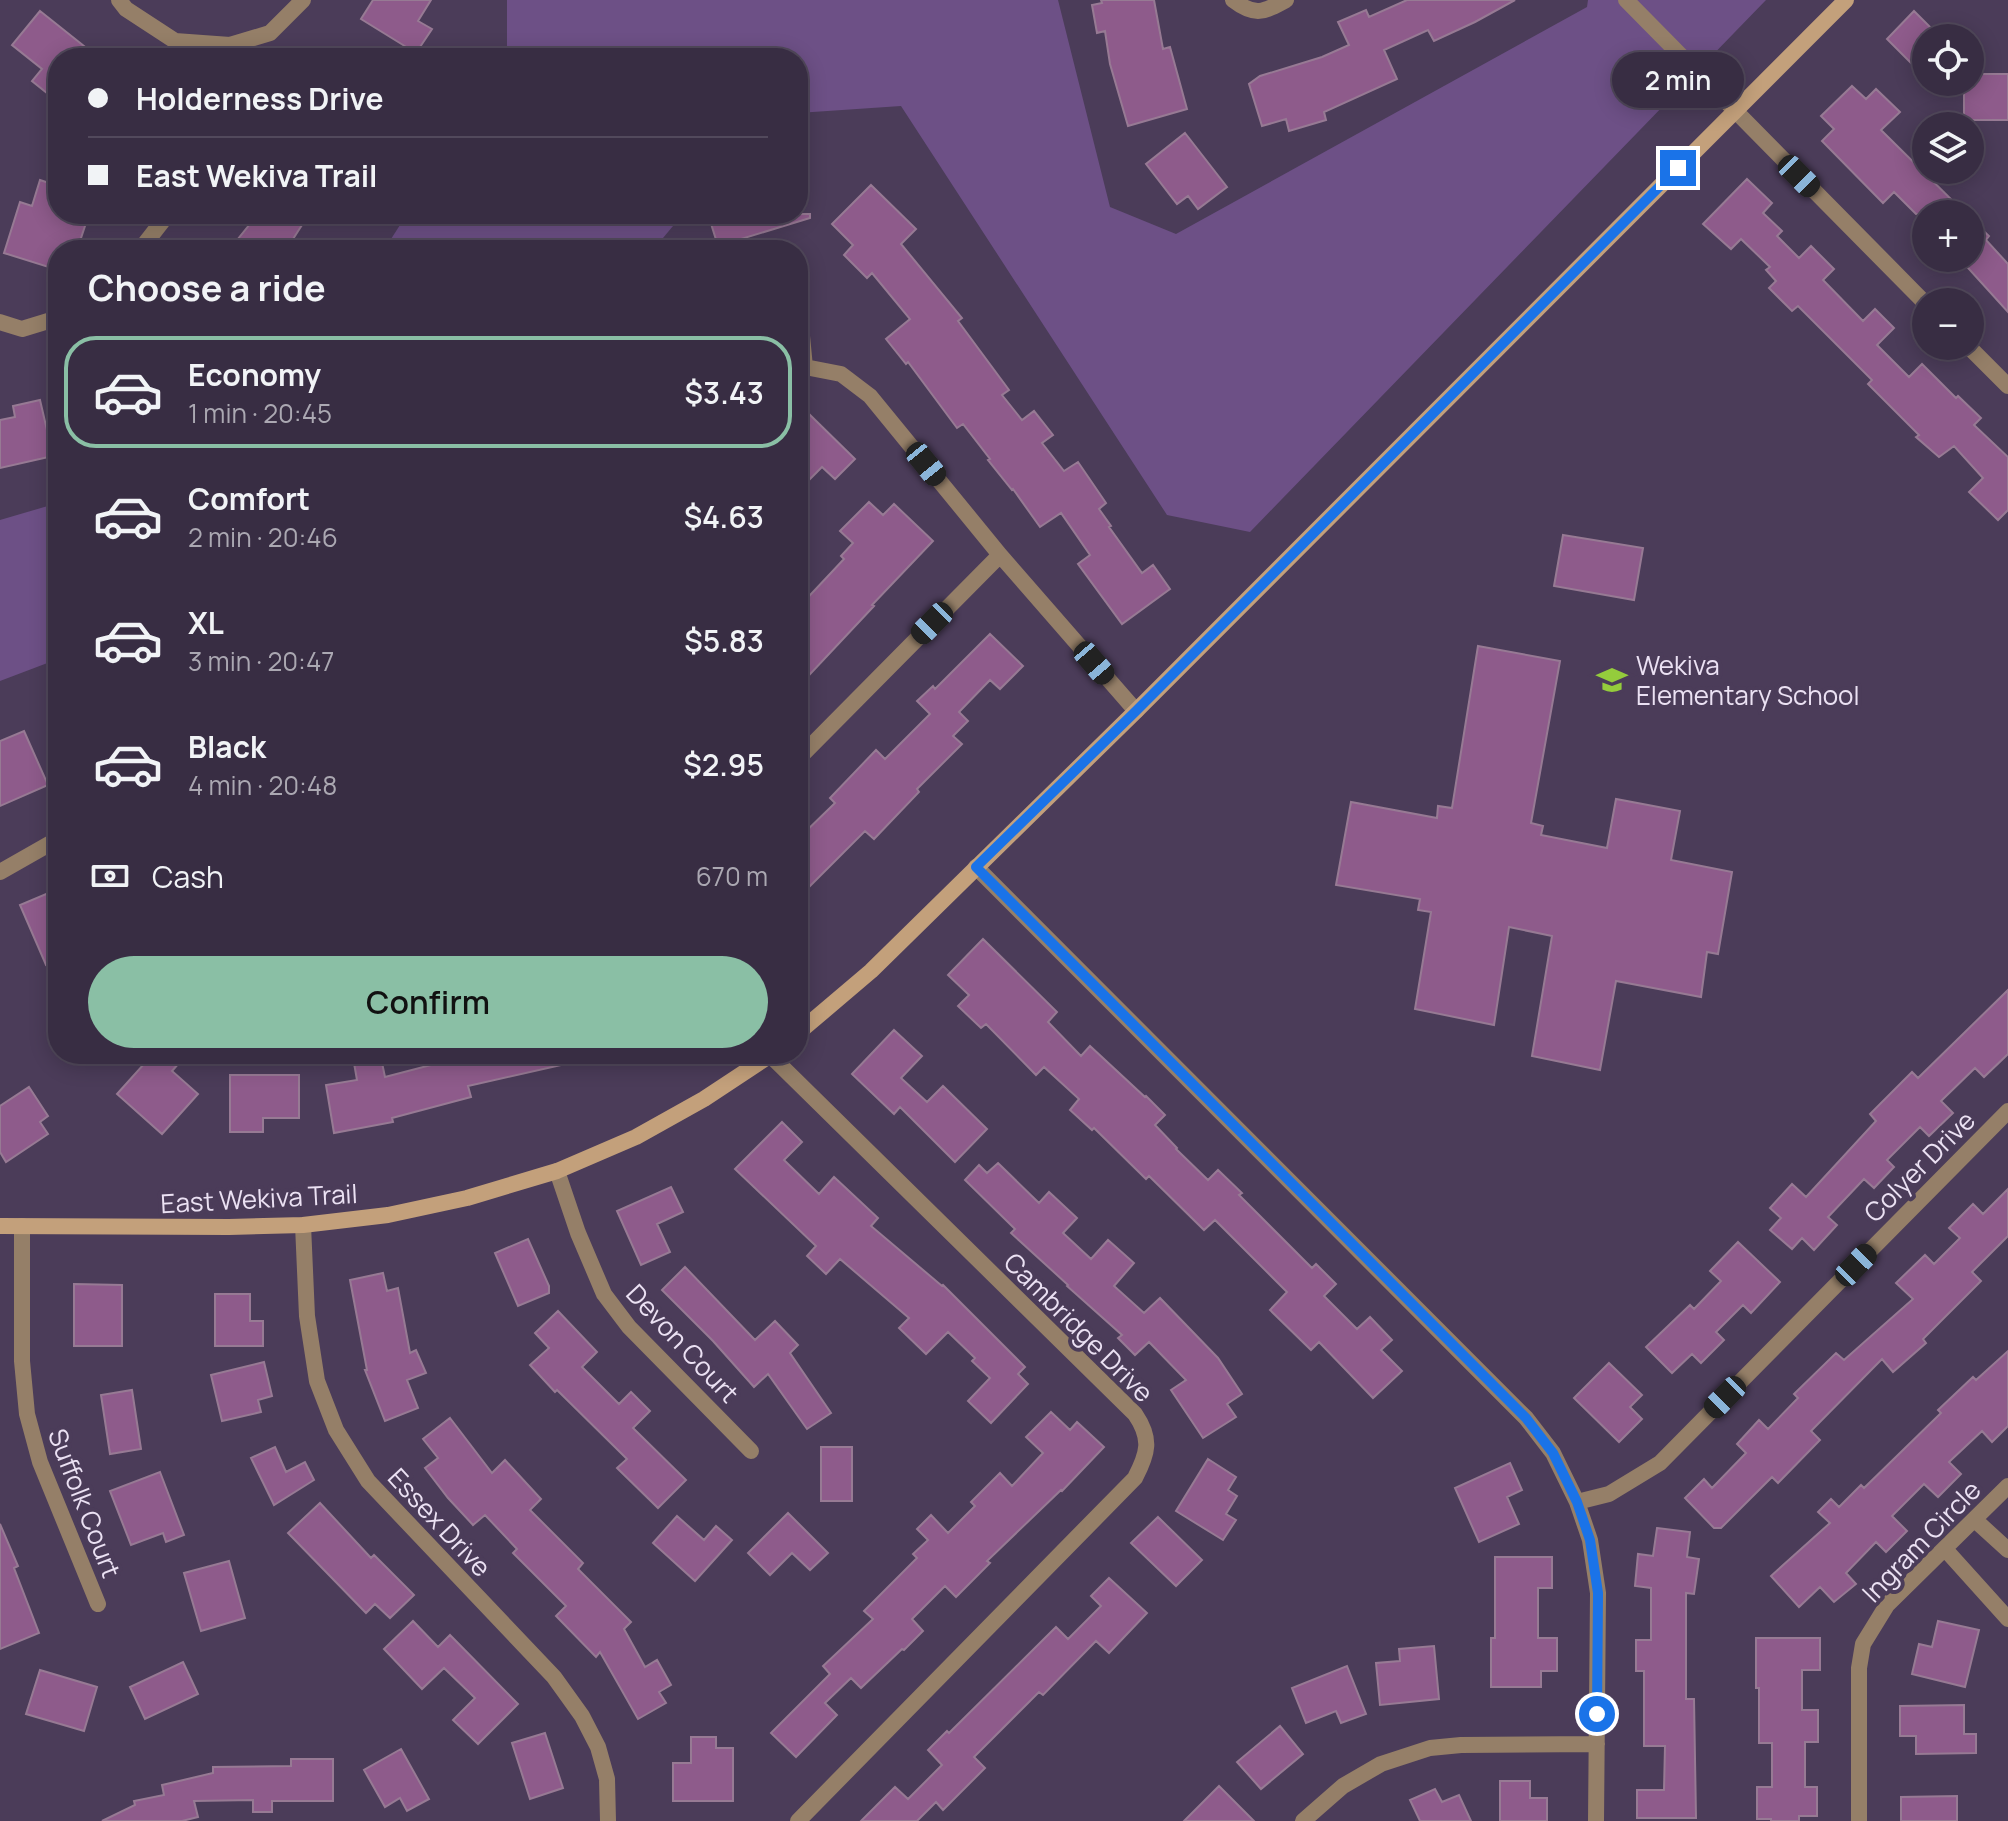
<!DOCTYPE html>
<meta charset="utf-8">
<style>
body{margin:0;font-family:Manrope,sans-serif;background:#3f354a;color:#f1f3f6;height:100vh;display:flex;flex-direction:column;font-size:30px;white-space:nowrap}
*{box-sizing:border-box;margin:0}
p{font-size:26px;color:#aba8b2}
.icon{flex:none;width:44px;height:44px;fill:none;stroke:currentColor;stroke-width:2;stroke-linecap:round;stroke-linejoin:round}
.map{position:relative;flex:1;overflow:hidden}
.side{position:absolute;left:48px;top:240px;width:760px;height:824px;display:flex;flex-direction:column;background:#382d43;border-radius:32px;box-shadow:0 4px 20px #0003,0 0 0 2px #52495c}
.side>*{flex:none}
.guide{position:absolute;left:48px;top:48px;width:760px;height:176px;border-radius:32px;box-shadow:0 4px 20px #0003,0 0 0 2px #52495c;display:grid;align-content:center;height:176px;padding:0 40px;background:#382d43}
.buttons{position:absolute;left:1912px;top:24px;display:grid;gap:16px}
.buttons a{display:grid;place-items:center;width:72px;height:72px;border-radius:50%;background:#382d43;box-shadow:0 4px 20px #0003,0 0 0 2px #52495c;font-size:40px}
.end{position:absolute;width:36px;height:36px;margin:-18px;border:10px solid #1a73e8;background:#fff;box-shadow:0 0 0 4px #fff}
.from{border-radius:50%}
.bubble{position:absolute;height:56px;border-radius:28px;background:#382d43;box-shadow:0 4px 20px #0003,0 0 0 2px #52495c;font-size:26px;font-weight:600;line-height:56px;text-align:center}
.car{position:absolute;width:24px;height:48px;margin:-24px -12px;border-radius:10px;box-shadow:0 0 6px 2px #0007;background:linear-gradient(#222 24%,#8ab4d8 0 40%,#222 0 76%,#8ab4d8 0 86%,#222 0)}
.guide b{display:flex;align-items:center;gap:28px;height:76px;font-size:30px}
.guide b+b{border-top:2px solid #52495c}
.guide i{width:20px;height:20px;background:#f1f3f6}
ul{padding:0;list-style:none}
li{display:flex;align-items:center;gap:24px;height:112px;margin:0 16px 12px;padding:0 24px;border:4px solid transparent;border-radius:32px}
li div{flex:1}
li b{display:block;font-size:30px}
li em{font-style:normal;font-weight:600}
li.selected{border-color:#8abfa5}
li>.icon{width:72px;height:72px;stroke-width:1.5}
h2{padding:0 40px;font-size:36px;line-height:96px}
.pay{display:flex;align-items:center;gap:20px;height:88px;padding:0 40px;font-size:30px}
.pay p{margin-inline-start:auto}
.cta{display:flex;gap:16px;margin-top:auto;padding:16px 40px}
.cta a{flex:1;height:92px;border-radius:48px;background:#8abfa5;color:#111;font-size:32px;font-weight:600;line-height:92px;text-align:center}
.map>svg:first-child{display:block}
.green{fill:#6d5086}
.building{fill:#8e5b8b;stroke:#977a94;stroke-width:2}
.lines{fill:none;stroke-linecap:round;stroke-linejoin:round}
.street{stroke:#957f68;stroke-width:16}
.secondary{stroke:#c3a07b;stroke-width:16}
.route{stroke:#1a73e8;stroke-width:10}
.labels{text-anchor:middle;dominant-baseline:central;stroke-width:8;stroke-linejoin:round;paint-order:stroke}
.poi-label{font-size:26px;fill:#ebe1f3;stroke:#4b3c59;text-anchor:start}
.street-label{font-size:26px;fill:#ebe1f3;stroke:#4b3c59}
</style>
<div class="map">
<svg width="2008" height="1821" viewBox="0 0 2008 1821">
<rect width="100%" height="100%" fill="#4b3c59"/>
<path class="green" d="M507 0H1058L1110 207 1176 234 1587 7 1588 0H1766L1250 532 1167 515 901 106 798 113V58H504L507 54Z
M407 214H683L653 250H384Z
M58 503V659L0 681V520Z"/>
<path class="building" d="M373 0H431L418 21 432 29 416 53 361 19Z
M1101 0H1154L1163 49 1170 47 1187 109 1128 126 1110 64 1105 31 1097 33 1092 5 1102 3Z
M1407 0H1515L1475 22 1434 41 1428 30 1384 50 1397 79 1324 112 1326 120 1289 131 1286 119 1262 126 1249 84 1260 76 1322 57 1349 45 1338 22 1366 10 1369 17Z
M40 11 99 58H58V102L32 81 42 69 12 45Z
M1914 11 1941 38H1926V78L1887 39Z
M1970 74H2008V120H1964V82H1970Z
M1852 86 1866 99 1876 89 1900 112 1881 130 1966 214H1916L1894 192 1883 203 1822 141 1834 129 1821 116Z
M1185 133 1227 187 1198 209 1188 196 1177 204 1146 164Z
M1747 179 1772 203 1763 213 1782 231 1777 236 1799 258 1811 246 1834 269 1823 280 1863 321 1875 309 1894 328 1877 345 1909 377 1922 364 1956 398 1958 396 1981 418 1974 425 2008 457V510L1998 520 1969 492 1983 478 1954 446 1939 457 1916 437 1919 435 1868 384 1872 380 1798 306 1792 311 1769 288 1776 281 1766 270 1770 267 1741 239 1731 249 1703 224Z
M40 180 58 186V214H89L77 250H58V270L4 253 20 202 32 206Z
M871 185 916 229 901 244 962 318 958 321 1009 390 1002 395 1022 420 1034 411 1053 435 1042 443 1064 471 1078 462 1106 503 1099 509 1111 526 1109 527 1142 573 1153 565 1170 589 1122 624 1078 564 1090 555 1061 513 1040 527 1013 489 1012 490 988 460 990 459 963 424 957 428 908 362 906 364 886 339 910 319 872 273 867 278 844 255 853 245 832 224Z
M258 214H309L286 250H229Z
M708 214H810V218L718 246Z
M1970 218 1989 236 1986 240 2008 264V312L1959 258H1970Z
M40 400 53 456 0 468V420L15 417 13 406Z
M806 411 855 459 835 479 822 467 809 480 798 469V418Z
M869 502 883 515 894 504 933 541 872 605 874 606 798 687V608L844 559 841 556 853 543 840 531Z
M1563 535 1643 548 1634 600 1554 586Z
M990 634 1023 666 1000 689 990 680 959 712 968 721 953 736 962 744 917 789 919 792 874 839 865 831 806 890 798 882V839L835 803 830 798 876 750 885 759 930 714 917 701 933 686 935 689Z
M1478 646 1560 661 1531 823 1543 826 1541 835 1607 848 1616 799 1680 811 1671 860 1732 872 1718 954 1707 952 1701 997 1616 981 1600 1070 1532 1056 1552 936 1509 927 1494 1025 1415 1009 1431 912 1418 910 1420 899 1336 885 1351 802 1437 818 1438 806 1452 808Z
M24 731 48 785 0 806V741Z
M58 889V960L46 965 20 905Z
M983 939 1057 1012 1048 1022 1081 1056 1090 1046 1145 1097 1146 1096 1165 1115 1155 1125 1177 1148 1176 1149 1208 1180 1218 1170 1242 1193 1239 1195 1312 1268 1316 1264 1336 1284 1324 1296 1357 1329 1370 1317 1392 1340 1381 1350 1402 1371 1373 1398 1319 1342 1311 1350 1270 1310 1287 1292 1215 1220 1204 1230 1149 1176 1146 1179 1094 1128 1092 1130 1070 1110 1079 1099 1044 1067 1036 1075 986 1024 981 1028 958 1006 969 995 948 975Z
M2008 990V1054L1984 1077 1975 1068 1941 1101 1953 1113 1929 1136 1920 1127 1887 1160 1894 1167 1874 1188 1864 1179 1828 1217 1837 1225 1814 1250 1802 1238 1792 1249 1770 1230 1781 1218 1770 1208 1792 1184 1806 1197 1876 1121 1870 1114 1912 1072 1918 1078Z
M894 1030 922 1056 901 1078 927 1102 943 1086 987 1129 955 1162 900 1107 894 1114 852 1074Z
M153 1054H187L172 1071 198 1094 162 1134 117 1094Z
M473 1054H579V1061L468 1086 471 1097 392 1118 393 1122 334 1133 326 1085 357 1080 354 1063 381 1058 385 1077Z
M230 1075H299V1118H263V1132H230Z
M29 1087 48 1116 40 1122 48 1134 6 1162 0 1152V1106Z
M782 1122 802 1142 784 1160 819 1194 834 1177 878 1218 871 1226 942 1286 943 1285 1025 1367 1018 1374 1028 1384 991 1423 968 1401 990 1378 972 1361 975 1358 948 1332 926 1354 899 1328 909 1318 840 1259 826 1274 807 1256 816 1246 735 1169Z
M998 1163 1039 1203 1049 1192 1077 1218 1063 1233 1091 1259 1108 1240 1134 1263 1114 1286 1144 1313 1160 1298 1218 1358 1242 1394 1227 1404 1236 1417 1203 1438 1171 1390 1186 1380 1149 1342 1135 1355 1118 1338 1122 1335 1067 1286 1068 1285 1011 1233 1015 1229 965 1180 979 1165 987 1173Z
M671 1187 683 1212 657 1224 670 1252 641 1265 617 1211Z
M2008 1189V1236L1972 1272 1981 1281 1923 1339 1926 1343 1893 1372 1882 1359 1811 1431 1820 1440 1778 1483 1772 1477 1721 1528H1714L1685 1498 1704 1479 1712 1488 1746 1453 1737 1444 1759 1420 1768 1429 1798 1398 1794 1394 1836 1353 1844 1360 1913 1299 1896 1283 1925 1255 1934 1264 1960 1238 1949 1228 1973 1204 1983 1214Z
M528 1239 549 1286V1293L518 1306 495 1253Z
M1738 1242 1780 1282 1751 1313 1743 1305 1716 1332 1724 1340 1701 1363 1692 1354 1672 1373 1646 1347 1690 1305 1694 1309 1721 1281 1710 1271Z
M685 1267 755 1340 775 1321 798 1345 790 1353 831 1413 807 1429 768 1374 754 1387 713 1341 662 1290Z
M383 1273 387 1291 398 1288 410 1353 416 1350 426 1373 407 1380 418 1408 385 1421 365 1370H367L350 1280Z
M74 1284 122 1285V1346H74Z
M215 1294H250V1321H263V1346H215Z
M558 1311 597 1352 582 1367 619 1404 631 1392 650 1411 633 1428 686 1480 658 1508 617 1468 627 1459 557 1390 555 1392 530 1365 549 1348 535 1333Z
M2008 1351V1426L1992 1442 1982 1431 1949 1462 1961 1474 1938 1497 1924 1484 1892 1516 1907 1531 1886 1552 1876 1542 1846 1573 1856 1584 1834 1602 1820 1587 1799 1607 1771 1576 1830 1523 1818 1512 1831 1499 1839 1507 1861 1485 1864 1488 1941 1413 1938 1410 1973 1377 1976 1380Z
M264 1362 272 1396 258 1400 261 1412 222 1421 211 1375Z
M1609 1363 1642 1395 1630 1407 1642 1419 1619 1442 1574 1398Z
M132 1390 141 1449 110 1454 101 1395Z
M1051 1412 1070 1430 1077 1422 1104 1447 1062 1491 1061 1490 987 1561 990 1563 956 1597 945 1586 912 1619 923 1631 904 1650 902 1649 861 1688 851 1678 825 1703 837 1715 796 1757 771 1733 830 1674 823 1666 873 1619 864 1611 917 1558 913 1554 928 1540 917 1529 931 1515 948 1533 975 1506 971 1502 1000 1473 1012 1486 1043 1453 1026 1437Z
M450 1418 492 1473 505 1460 541 1499 530 1510 583 1563 578 1569 631 1622 624 1629 645 1667 657 1660 671 1685 659 1692 666 1703 638 1719 600 1652 596 1657 556 1616 566 1606 513 1553 517 1549 485 1515 473 1525 448 1498 425 1468 438 1458 423 1439Z
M275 1447 286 1472 305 1462 314 1480 274 1505 251 1458Z
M821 1447H852V1501H821Z
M1208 1459 1236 1477 1228 1490 1237 1496 1226 1514 1236 1520 1223 1540 1176 1511Z
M1510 1463 1522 1490 1507 1497 1519 1524 1479 1542 1455 1488Z
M160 1472 184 1535 166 1542 163 1533 131 1545 110 1491Z
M320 1503 371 1558 374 1555 414 1595 390 1618 375 1604 366 1613 288 1533Z
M788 1513 828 1553 810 1570 792 1553 770 1575 748 1553Z
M677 1516 704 1540 716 1526 732 1540 695 1581 653 1543Z
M1158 1517 1202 1560 1176 1586 1131 1543Z
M0 1524 18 1566 14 1568 39 1633 0 1649Z
M1657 1528 1690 1532 1687 1557 1699 1559 1694 1594 1686 1593V1699H1694L1696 1818H1637V1790H1664L1665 1746H1644V1671H1636V1640H1651V1588L1635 1586 1638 1554 1653 1556Z
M1495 1557H1552V1588H1538V1638H1557V1671H1541V1687H1491V1638H1495Z
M229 1561 245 1618 201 1631 184 1573Z
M1109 1578 1147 1613 1109 1653 1096 1641 1043 1695 1039 1692 974 1757 985 1768 943 1810 936 1802 917 1821H861L895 1787 908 1799 942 1765 928 1750 947 1731 949 1733 1056 1627 1068 1639 1101 1606 1091 1596Z
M413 1621 438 1647 450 1635 518 1704 478 1744 453 1720 475 1698 444 1668 422 1689 384 1649Z
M1938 1621 1979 1630 1965 1687 1912 1674 1919 1644 1932 1647Z
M1756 1638H1820V1670H1802V1710H1818V1742H1805V1787H1817V1816H1799V1821H1771V1819H1757V1787H1772V1743H1759V1688H1756Z
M1434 1646 1439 1699 1380 1705 1376 1663 1400 1661 1399 1649Z
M183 1662 198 1694 145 1719 130 1687Z
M1347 1666 1366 1714 1341 1723 1336 1711 1306 1723 1292 1688Z
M40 1670 97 1687 84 1731 26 1714Z
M1964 1705V1734H1976V1753L1916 1754V1736H1900V1706Z
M1280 1726 1303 1754 1261 1789 1237 1762Z
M545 1733 563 1788 530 1799 512 1743Z
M691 1737H716V1748H733V1801H673V1763H691Z
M401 1749 429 1799 407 1811 400 1798 385 1807 364 1770Z
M291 1759H333V1801H272V1812H253V1800L194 1801 198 1817 182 1821H102L135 1805 134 1801 164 1795 162 1785 213 1773V1767L291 1766Z
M1500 1781H1530V1798H1547V1821H1500Z
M1219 1786 1254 1821H1184Z
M1435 1789 1442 1802 1459 1795 1471 1821H1420L1410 1800Z
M1957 1796V1821H1901V1797Z"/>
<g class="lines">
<path class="street" d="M119 0 126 9 175 41 230 45 270 33 303 0
M1233 0C1255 17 1264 12 1286 0
M1626 0 1926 304
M140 250 168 214
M799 305 805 367
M0 322 22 329 58 318
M1968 346 2008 386
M798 368 805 367 841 374 870 396 1000 555 1136 711
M798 759 1000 555
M976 867 1526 1418 1553 1453 1577 1502 1590 1540 1598 1593 1596 1821
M0 872 58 839
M770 1055 1135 1414C1152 1439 1148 1453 1135 1478L798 1821
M557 1171 578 1233 604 1294 629 1327 751 1451
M303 1225 307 1316 317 1381 336 1430 368 1481 554 1677 582 1716 598 1747 607 1779 608 1821
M22 1226V1361L27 1414 40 1462 98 1604
M1577 1502 1609 1494 1660 1463 2008 1111
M1975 1520 2008 1550
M1945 1549 2008 1619
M1303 1821 1343 1786 1381 1764 1430 1748 1461 1745 1597 1744
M1859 1821V1668L1863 1644 1887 1605 2008 1486"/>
<path class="secondary" d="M798 1033 871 971 1136 711 1846 0
M0 1226 229 1227 303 1225 388 1215 467 1198 557 1171 636 1137 704 1099 772 1054"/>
</g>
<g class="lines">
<path class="route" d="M1597 1714 1598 1593 1590 1540 1577 1502 1553 1453 1526 1418 976 867 1136 711 1678 168"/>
</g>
<defs>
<g id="school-bare" transform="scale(2.4)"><path d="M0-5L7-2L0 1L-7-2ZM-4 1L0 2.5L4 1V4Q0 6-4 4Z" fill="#94cc3c" stroke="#4b3c59" stroke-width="2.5" paint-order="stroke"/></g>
</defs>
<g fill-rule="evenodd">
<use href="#school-bare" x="1612" y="680"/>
</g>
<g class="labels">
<g class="poi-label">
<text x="1636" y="665">Wekiva<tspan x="1636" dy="30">Elementary School</tspan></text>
</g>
<g class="street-label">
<text transform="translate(1919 1166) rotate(-45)">Colyer Drive</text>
<text transform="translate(259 1198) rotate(-3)">East Wekiva Trail</text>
<text transform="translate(1079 1327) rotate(45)">Cambridge Drive</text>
<text transform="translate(683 1343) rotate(47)">Devon Court</text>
<text transform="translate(85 1503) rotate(69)">Suffolk Court</text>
<text transform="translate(440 1522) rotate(47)">Essex Drive</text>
<text transform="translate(1921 1541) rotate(-46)">Ingram Circle</text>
</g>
</g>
</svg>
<div class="buttons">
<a><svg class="icon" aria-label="locate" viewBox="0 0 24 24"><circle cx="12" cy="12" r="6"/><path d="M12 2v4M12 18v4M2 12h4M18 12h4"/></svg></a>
<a><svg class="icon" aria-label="layers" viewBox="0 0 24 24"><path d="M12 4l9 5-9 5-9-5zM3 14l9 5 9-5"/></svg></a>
<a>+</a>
<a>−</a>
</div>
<i class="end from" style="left:1597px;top:1714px"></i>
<i class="end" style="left:1678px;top:168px"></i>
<div class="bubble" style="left:1612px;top:52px;width:132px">2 min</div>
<i class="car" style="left:1799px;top:176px;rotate:135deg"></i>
<i class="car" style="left:926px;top:464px;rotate:141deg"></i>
<i class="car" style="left:932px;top:623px;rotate:225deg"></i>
<i class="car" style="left:1094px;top:663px;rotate:139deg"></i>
<i class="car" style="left:1856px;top:1265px;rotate:44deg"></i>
<i class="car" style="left:1725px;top:1397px;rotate:225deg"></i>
<div class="guide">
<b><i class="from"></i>Holderness Drive</b>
<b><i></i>East Wekiva Trail</b>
</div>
<section class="side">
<h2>Choose a ride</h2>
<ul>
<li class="selected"><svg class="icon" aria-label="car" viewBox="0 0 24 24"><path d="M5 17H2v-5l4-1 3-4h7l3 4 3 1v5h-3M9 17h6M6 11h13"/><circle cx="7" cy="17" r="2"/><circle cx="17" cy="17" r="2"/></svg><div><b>Economy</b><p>1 min · 20:45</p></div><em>$3.43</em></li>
<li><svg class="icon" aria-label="car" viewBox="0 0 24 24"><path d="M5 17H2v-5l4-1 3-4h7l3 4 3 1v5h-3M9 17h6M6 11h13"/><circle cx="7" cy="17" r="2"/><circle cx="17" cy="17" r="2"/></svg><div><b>Comfort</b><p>2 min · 20:46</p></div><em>$4.63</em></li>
<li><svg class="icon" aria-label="car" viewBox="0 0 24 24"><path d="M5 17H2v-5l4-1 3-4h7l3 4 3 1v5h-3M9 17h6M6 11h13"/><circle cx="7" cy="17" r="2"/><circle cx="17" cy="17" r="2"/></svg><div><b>XL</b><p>3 min · 20:47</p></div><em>$5.83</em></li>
<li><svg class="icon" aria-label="car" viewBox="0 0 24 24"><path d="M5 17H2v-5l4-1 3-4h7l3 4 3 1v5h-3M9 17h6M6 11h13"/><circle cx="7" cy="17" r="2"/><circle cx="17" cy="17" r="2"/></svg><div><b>Black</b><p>4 min · 20:48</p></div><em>$2.95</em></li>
</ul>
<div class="pay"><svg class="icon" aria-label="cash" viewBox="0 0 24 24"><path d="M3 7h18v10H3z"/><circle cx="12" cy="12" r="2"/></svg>Cash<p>670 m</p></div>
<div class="cta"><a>Confirm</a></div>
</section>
</div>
